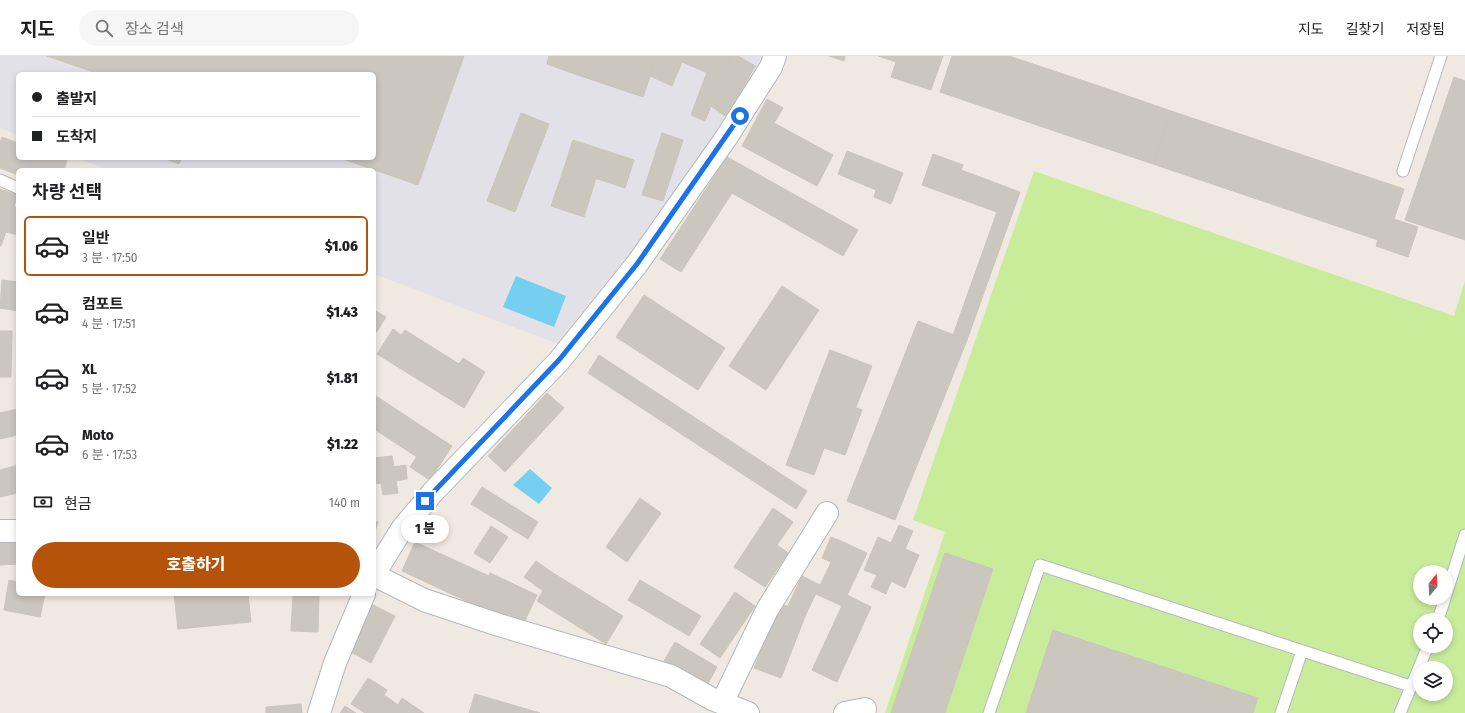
<!DOCTYPE html>
<html lang="ko">
<meta charset="utf-8">
<style>
body{margin:0;font-family:"Fira Sans Condensed","Noto Sans KR",sans-serif;background:#f6f6f6;color:#202124;height:100vh;display:flex;flex-direction:column;font-size:15px;white-space:nowrap}
*{box-sizing:border-box;margin:0}
p{font-size:13px;color:#757577}
.icon{flex:none;width:22px;height:22px;fill:none;stroke:currentColor;stroke-width:2;stroke-linecap:round;stroke-linejoin:round}
.map{position:relative;flex:1;overflow:hidden}
.sheet{position:absolute;left:16px;top:112px;width:360px;height:428px;display:flex;flex-direction:column;background:#fff;border-radius:6px;box-shadow:0 2px 6px #0003}
.sheet>*{flex:none}
.banner{position:absolute;left:16px;top:16px;width:360px;height:88px;border-radius:6px;box-shadow:0 2px 6px #0003;display:grid;align-content:center;height:88px;padding:0 16px;background:#fff}
.needle{width:26px;rotate:18deg}
.fabs{position:absolute;left:1413px;top:509px;display:grid;gap:8px}
.fabs a{display:grid;place-items:center;width:40px;height:40px;border-radius:50%;background:#fff;box-shadow:0 2px 6px #0003;font-size:20px}
.end{position:absolute;width:18px;height:18px;margin:-9px;border:5px solid #1a73e8;background:#fff;box-shadow:0 0 0 2px #fff}
.from{border-radius:50%}
.bubble{position:absolute;height:28px;border-radius:14px;background:#fff;box-shadow:0 2px 6px #0003;font-size:13px;font-weight:800;line-height:28px;text-align:center}
.banner b{display:flex;align-items:center;gap:14px;height:38px;font-size:15px}
.banner b+b{border-top:1px solid #e0e0e0}
.banner i{width:10px;height:10px;background:#202124}
ul{padding:0;list-style:none}
li{display:flex;align-items:center;gap:12px;height:60px;margin:0 8px 6px;padding:0 8px;border:2px solid transparent;border-radius:6px}
li div{flex:1}
li b{display:block;font-size:15px}
li em{font-style:normal;font-weight:800}
li.selected{border-color:#b45309}
li>.icon{width:36px;height:36px;stroke-width:1.5}
h2{padding:0 16px;font-size:18px;line-height:48px}
.pay{display:flex;align-items:center;gap:10px;height:44px;padding:0 16px;font-size:15px}
.pay p{margin-inline-start:auto}
.button{display:flex;gap:8px;margin-top:auto;padding:8px 16px}
.button a{flex:1;height:46px;border-radius:24px;background:#b45309;color:#fff;font-size:16px;font-weight:800;line-height:46px;text-align:center}
header{display:flex;align-items:center;gap:24px;box-sizing:border-box;height:56px;padding:0 20px;background:#fff;border-bottom:1px solid #e0e0e0}
header strong{font-size:19px}
nav{display:flex;gap:22px;margin-inline-start:auto;font-size:14px}
.search{width:280px;height:36px;background:#f6f6f6;display:flex;align-items:center;gap:10px;box-sizing:border-box;padding:0 14px;border-radius:22px;color:#757577;font-size:15px}
.map>svg:first-child{display:block}
.industrial{fill:#e3e1e8}
.pitch{fill:#c9ec9a;fill-rule:evenodd}
.water{fill:#75cff0}
.building{fill:#cbc7bf;stroke:#cbc5ba}
.lines{fill:none;stroke-linecap:round;stroke-linejoin:round}
.lane-casing{stroke:#b4b7c1;stroke-width:13}
.street-casing{stroke:#b4b7c1;stroke-width:24}
.lane{stroke:#fff;stroke-width:11}
.street{stroke:#fff;stroke-width:22}
.route{stroke:#1a73e8;stroke-width:5}
</style>
<header>
<strong>지도</strong>
<div class="search"><svg class="icon" aria-label="search" viewBox="0 0 24 24"><circle cx="10" cy="10" r="6"/><path d="M15 15l6 6"/></svg>장소 검색</div>
<nav><a>지도</a><a>길찾기</a><a>저장됨</a></nav>
</header>
<div class="map">
<svg width="1465" height="657" viewBox="0 0 1465 657">
<rect width="100%" height="100%" fill="#efe9e1"/>
<path class="industrial" d="M0 0H762L759 10 728 62 563 290 374 218V114H108L77 102H374V18H18V79L0 72Z"/>
<path class="pitch" d="M1034 115 1454 260 1465 225V657H885L945 476 913 464ZM1420 516H1446V542H1420ZM1420 564H1446V590H1420ZM1420 612H1446V638H1420Z"/>
<path class="water" d="M516 220 566 240 554 271 503 251Z
M530 413 552 432 539 448 513 429Z"/>
<path class="building" d="M47 0H464L418 129 340 102H374V18H99Z
M549 0H571L566 15 547 8Z
M571 0H657L643 41 566 15Z
M657 0H731L722 23 682 6 672 30 650 20Z
M731 0H738L755 10 734 50 725 60 711 50 705 65 691 59 707 16 722 23Z
M829 0H845L844 5Z
M878 0H898L896 6Z
M898 0H943L931 34 891 21Z
M952 0H1009L1096 29 1078 83 940 36Z
M1454 21 1465 25V184L1405 164Z
M1096 29 1171 55 1153 108 1078 83Z
M767 43 783 52 774 67 833 99 817 130 742 90Z
M1171 55 1404 133 1394 163 1418 171 1408 201 1376 190 1378 184 1153 108Z
M521 57 549 68 515 156 487 145Z
M662 77 683 84 663 145 642 139Z
M2 81 18 87V102H61L67 104 64 114H18V119L0 112V87Z
M573 84 634 104 625 132 564 112Z
M847 95 903 117 891 148 874 141 876 134 838 118Z
M933 98 963 109 961 114 1020 136 967 284 953 279 997 156 922 129Z
M727 101 858 174 843 200 732 137 681 216 660 203Z
M163 102H181L179 108Z
M564 112 596 122 584 161 551 150Z
M0 133 18 139 14 150 18 152V179L6 176 1 190H0Z
M2 224 18 226V255L0 252Z
M782 230 819 254 766 334 729 310Z
M644 239 725 292 698 334 616 281Z
M374 254 386 261 374 280Z
M918 265 967 284 895 464 847 445Z
M393 273 401 279 405 274 459 308 463 302 485 316 464 352 377 298Z
M0 275H12L11 321H0Z
M830 294 872 310 856 351 814 335Z
M599 299 807 435 796 453 588 317Z
M814 335 862 354 845 399 824 392 814 419 786 409Z
M547 337 564 352 505 416 488 400Z
M376 340 432 377 417 401 374 373V343Z
M18 353V379L0 383V357Z
M432 377 452 390 430 424 410 411Z
M392 400 394 411 406 409 407 423 396 425 398 437 383 439 381 427 374 428V402Z
M18 409V437L0 441V414Z
M482 431 538 466 528 483 471 448Z
M640 442 661 457 627 506 606 491Z
M773 452 793 466 777 489 788 497 765 531 734 511Z
M374 465 378 466 374 478Z
M899 469 913 475 905 493 919 499 905 532 891 525 886 538 871 531 877 519 864 514 878 481 891 487Z
M491 470 508 481 490 507 474 497Z
M18 479V508L0 509V480Z
M831 481 841 485 831 506 822 502Z
M841 485 867 497 842 550 816 538Z
M415 486 489 520 475 549 402 515Z
M945 497 993 513 945 657H891Z
M536 505 553 517 543 535 524 521Z
M490 517 537 539 522 571 475 549Z
M553 517 623 560 606 588 537 545Z
M802 520 820 529 806 558 788 550Z
M9 524 18 526V538H45L40 561 4 554Z
M640 524 701 560 689 580 628 544Z
M735 536 755 550 720 602 700 588Z
M174 538H248L251 566 178 573Z
M293 538H319L318 576 291 575Z
M847 539 871 551 837 626 812 614Z
M371 548 395 560 371 607 347 594Z
M781 549 788 550 806 558 781 622 754 612 776 556Z
M1053 574 1258 642 1253 657H1026Z
M675 586 717 611 707 629 664 605Z
M368 622 387 634 384 639 398 649 402 642 424 657H365L351 648Z
M475 638 540 657H469Z
M301 648 302 657H266V651Z
M345 650 356 657H340Z"/>
<g class="lines">
<g class="lane-casing">
<path id="lane" d="M1403 115 1441 0
M0 124 18 132
M1446 539 1465 479
M1438 564 1445 542
M989 657 1040 509 1410 630
M1281 657 1302 595
M1400 657 1428 590"/>
</g>
<g class="street-casing">
<path id="street" d="M0 475H18
M374 518 402 473 433 436 559 305 637 208 726 82 771 11 775 0
M374 519 424 544 499 569 671 620 712 643 748 657
M722 647 767 554 827 457
M319 657 335 607 364 538
M845 657 865 653"/>
</g>
<use href="#lane" class="lane"/>
<use href="#street" class="street"/>
</g>
<g class="lines">
<path class="route" d="M425 445 559 304 637 208 740 60"/>
</g>
</svg>
<div class="fabs">
<a><svg class="needle" viewBox="-14 -14 28 28"><path d="M0-13l5 13h-10z" fill="#e53935"/><path d="M0 13l5-13h-10z" fill="#757577"/></svg></a>
<a><svg class="icon" aria-label="locate" viewBox="0 0 24 24"><circle cx="12" cy="12" r="6"/><path d="M12 2v4M12 18v4M2 12h4M18 12h4"/></svg></a>
<a><svg class="icon" aria-label="layers" viewBox="0 0 24 24"><path d="M12 4l9 5-9 5-9-5zM3 14l9 5 9-5"/></svg></a>
</div>
<i class="end from" style="left:740px;top:60px"></i>
<i class="end" style="left:425px;top:445px"></i>
<div class="bubble" style="left:401px;top:459px;width:48px">1 분</div>
<div class="banner">
<b><i class="from"></i>출발지</b>
<b><i></i>도착지</b>
</div>
<section class="sheet">
<h2>차량 선택</h2>
<ul>
<li class="selected"><svg class="icon" aria-label="car" viewBox="0 0 24 24"><path d="M5 17H2v-5l4-1 3-4h7l3 4 3 1v5h-3M9 17h6M6 11h13"/><circle cx="7" cy="17" r="2"/><circle cx="17" cy="17" r="2"/></svg><div><b>일반</b><p>3 분 · 17:50</p></div><em>$1.06</em></li>
<li><svg class="icon" aria-label="car" viewBox="0 0 24 24"><path d="M5 17H2v-5l4-1 3-4h7l3 4 3 1v5h-3M9 17h6M6 11h13"/><circle cx="7" cy="17" r="2"/><circle cx="17" cy="17" r="2"/></svg><div><b>컴포트</b><p>4 분 · 17:51</p></div><em>$1.43</em></li>
<li><svg class="icon" aria-label="car" viewBox="0 0 24 24"><path d="M5 17H2v-5l4-1 3-4h7l3 4 3 1v5h-3M9 17h6M6 11h13"/><circle cx="7" cy="17" r="2"/><circle cx="17" cy="17" r="2"/></svg><div><b>XL</b><p>5 분 · 17:52</p></div><em>$1.81</em></li>
<li><svg class="icon" aria-label="car" viewBox="0 0 24 24"><path d="M5 17H2v-5l4-1 3-4h7l3 4 3 1v5h-3M9 17h6M6 11h13"/><circle cx="7" cy="17" r="2"/><circle cx="17" cy="17" r="2"/></svg><div><b>Moto</b><p>6 분 · 17:53</p></div><em>$1.22</em></li>
</ul>
<div class="pay"><svg class="icon" aria-label="cash" viewBox="0 0 24 24"><path d="M3 7h18v10H3z"/><circle cx="12" cy="12" r="2"/></svg>현금<p>140 m</p></div>
<div class="button"><a>호출하기</a></div>
</section>
</div>
